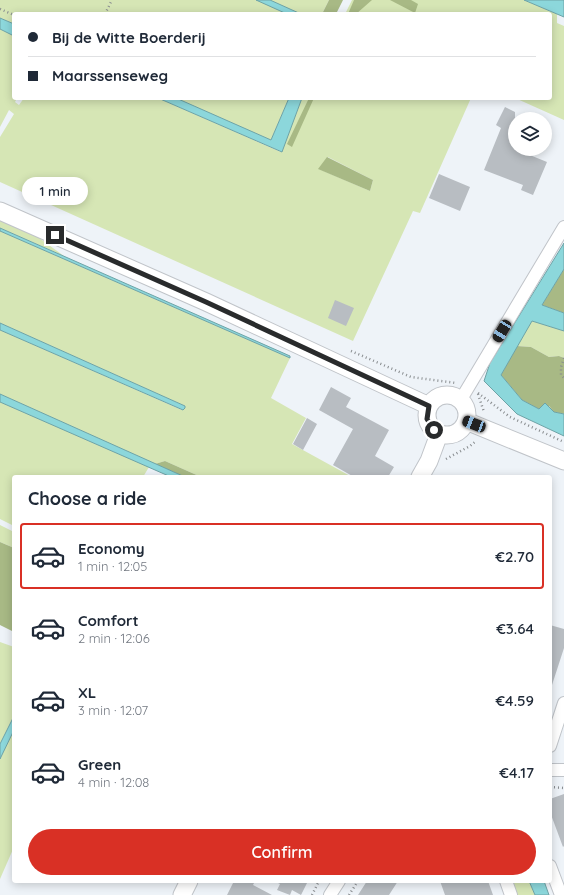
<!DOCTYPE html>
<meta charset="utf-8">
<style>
body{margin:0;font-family:Quicksand,sans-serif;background:#f6f6f7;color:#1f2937;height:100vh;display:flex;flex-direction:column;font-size:15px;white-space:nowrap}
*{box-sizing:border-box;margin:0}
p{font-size:13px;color:#747a83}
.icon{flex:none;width:22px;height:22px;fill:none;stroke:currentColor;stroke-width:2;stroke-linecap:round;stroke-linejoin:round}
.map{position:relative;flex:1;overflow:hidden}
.details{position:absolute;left:12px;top:475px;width:540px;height:408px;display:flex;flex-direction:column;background:#fff;border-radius:4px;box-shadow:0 2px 10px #0003}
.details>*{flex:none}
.top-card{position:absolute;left:12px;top:12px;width:540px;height:88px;border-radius:4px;box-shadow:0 2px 10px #0003;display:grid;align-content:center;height:88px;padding:0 16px;background:#fff}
.buttons{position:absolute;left:508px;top:112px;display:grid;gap:8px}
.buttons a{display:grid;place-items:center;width:44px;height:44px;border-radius:50%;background:#fff;box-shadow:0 2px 10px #0003;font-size:20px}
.end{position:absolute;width:18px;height:18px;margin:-9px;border:5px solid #292b2c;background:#fff;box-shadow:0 0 0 2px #fff}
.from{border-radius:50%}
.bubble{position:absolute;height:28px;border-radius:14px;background:#fff;box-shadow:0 2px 10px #0003;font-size:13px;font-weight:600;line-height:28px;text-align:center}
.car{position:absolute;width:12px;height:24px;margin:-12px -6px;border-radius:5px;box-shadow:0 0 3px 1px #0007;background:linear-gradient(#222 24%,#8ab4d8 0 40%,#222 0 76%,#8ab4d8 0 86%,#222 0)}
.top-card b{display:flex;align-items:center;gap:14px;height:38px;font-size:15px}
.top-card b+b{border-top:1px solid #e0e1e3}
.top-card i{width:10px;height:10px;background:#1f2937}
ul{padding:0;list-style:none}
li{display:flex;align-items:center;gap:12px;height:66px;margin:0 8px 6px;padding:0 8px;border:2px solid transparent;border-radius:4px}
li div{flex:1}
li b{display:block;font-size:15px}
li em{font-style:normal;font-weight:600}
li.selected{border-color:#d93025}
li>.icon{width:36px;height:36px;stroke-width:1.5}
h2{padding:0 16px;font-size:18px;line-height:48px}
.cta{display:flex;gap:8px;margin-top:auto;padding:8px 16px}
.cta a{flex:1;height:46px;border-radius:24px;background:#d93025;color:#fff;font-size:16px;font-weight:600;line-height:46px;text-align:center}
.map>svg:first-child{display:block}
.green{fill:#d6e6b5;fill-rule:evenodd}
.forest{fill:#a8b985}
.water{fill:#8cd7db;stroke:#6ea3a6}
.building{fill:#b8bdc2}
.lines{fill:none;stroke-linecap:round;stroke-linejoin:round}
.street-casing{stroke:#c0c4c9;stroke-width:14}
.secondary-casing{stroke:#c0c4c9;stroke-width:19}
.path{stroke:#888c8f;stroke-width:2.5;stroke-dasharray:1 3;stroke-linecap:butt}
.street{stroke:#fff;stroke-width:12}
.secondary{stroke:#fff;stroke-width:17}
.route{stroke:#292b2c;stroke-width:5}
</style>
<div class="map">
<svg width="564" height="895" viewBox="0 0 564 895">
<rect width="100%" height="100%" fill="#eef3f8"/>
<path class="green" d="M0 0H329L322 14H14V24L0 18Z
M352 0H524L557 14V23L564 26V120L515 98H550V14H345Z
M0 29 14 36V98H17L15 102 19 105 24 98H158L281 152 302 98H471L420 213 413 211 353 341 0 182V137L14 114 9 110 0 127ZM328 157 373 180 370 191 319 169Z
M175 98H289L271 140Z
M0 219 35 235 64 256 0 228Z
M0 231 290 358 271 398 306 418 292 444 352 477H201L165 461 155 464 0 394V330L182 410 185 408V406L0 323Z
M532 321 564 331V358L559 356 549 357 531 347 517 346Z
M0 402 149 467 143 477H14V526L0 519Z
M0 525 14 532V548L0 542Z
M0 642 14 647V716L0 744Z
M14 730V847L0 879V759Z
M510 881H529L535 895H515Z"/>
<path class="forest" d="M329 0H343L336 14H322Z
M354 0H372L356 14H348Z
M390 0H411L418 4 415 13Z
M309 98H314L292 147 287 144Z
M327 157 373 180 370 191 318 169Z
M564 269V313L542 305Z
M517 346 531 347 549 357 559 356 564 358V414L554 412 549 406 539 409 522 400 501 375Z
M165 461 201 477H185L155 464Z
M0 542 14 548V632L0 625Z"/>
<path class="water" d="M256 0H270L301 14H287Z
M524 0H564V17Z
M0 18 14 24V36L0 29Z
M158 98H176L271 140 289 98H302L282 152Z
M0 228 290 356V358L0 231Z
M564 243V269L542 305 564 313V331L532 321 501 375 522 400 539 409 545 403 554 412 564 414V436L517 414 484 381 490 363Z
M0 323 185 406V408L183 410 0 330Z
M0 394 185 477H171L0 402Z
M14 716V730L0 759V744Z
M529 881H544L549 895H535Z"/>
<path class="building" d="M505 107 515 112V149L547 162 533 195 521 190 523 185 484 170 501 128 496 125Z
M439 174 470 187 460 211 429 198Z
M335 300 354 308 346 326 328 318Z
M331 387 351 398 346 407 389 430 375 456 394 467 388 477H354L333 465 353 429 319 410Z
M307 418 317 424 303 450 293 444Z
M550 625 564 629V648L552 685 550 684Z
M564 794V846L563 847 550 812V799Z
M234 881H255L253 885 272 895H227Z
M274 881H308L301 895 292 890 290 895 277 890 280 884Z
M367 881H398L389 895H358Z
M440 881H488L493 895H445Z"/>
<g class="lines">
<g class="street-casing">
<path id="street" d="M460 401 564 227
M550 746 564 703
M550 770H564
M550 866 561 895
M506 881 511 895
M330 895 339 881"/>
</g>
<g class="secondary-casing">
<path id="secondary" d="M0 211 206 302 429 406
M427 415a20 20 0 1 1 40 0a20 20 0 1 1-40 0Z
M466 421 564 461
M420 477 429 461 439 434
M182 895 189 881"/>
</g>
<path class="path" d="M0 9 14 15
M105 14 112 0
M351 351 411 377 456 383
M564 358 561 367V375L564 378
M478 393 510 417 564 442
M478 394 484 412
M446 459 470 446 476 441
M550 787 564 788
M312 895 319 881
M349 895 358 881"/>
<use href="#street" class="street"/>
<use href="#secondary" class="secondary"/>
</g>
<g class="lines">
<path class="route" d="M55 235 206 302 429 406 427 419 434 430"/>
</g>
</svg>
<div class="buttons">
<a><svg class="icon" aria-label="layers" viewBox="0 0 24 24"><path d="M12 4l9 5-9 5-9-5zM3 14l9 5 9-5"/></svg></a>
</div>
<i class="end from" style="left:434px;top:430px"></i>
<i class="end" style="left:55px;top:235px"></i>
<div class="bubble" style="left:22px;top:177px;width:66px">1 min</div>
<i class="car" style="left:502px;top:331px;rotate:211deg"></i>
<i class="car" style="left:474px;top:424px;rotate:291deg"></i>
<div class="top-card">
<b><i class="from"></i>Bij de Witte Boerderij</b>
<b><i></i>Maarssenseweg</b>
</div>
<section class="details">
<h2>Choose a ride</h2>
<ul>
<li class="selected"><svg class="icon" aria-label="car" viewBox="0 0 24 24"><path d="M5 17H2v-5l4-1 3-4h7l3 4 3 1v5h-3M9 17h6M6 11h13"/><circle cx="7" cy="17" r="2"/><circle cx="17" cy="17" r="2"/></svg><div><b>Economy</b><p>1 min · 12:05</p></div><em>€2.70</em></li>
<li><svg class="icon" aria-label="car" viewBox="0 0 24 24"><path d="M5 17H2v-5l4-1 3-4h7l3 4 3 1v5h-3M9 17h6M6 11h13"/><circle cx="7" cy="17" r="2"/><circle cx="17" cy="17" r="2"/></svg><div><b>Comfort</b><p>2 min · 12:06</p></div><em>€3.64</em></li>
<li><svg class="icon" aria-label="car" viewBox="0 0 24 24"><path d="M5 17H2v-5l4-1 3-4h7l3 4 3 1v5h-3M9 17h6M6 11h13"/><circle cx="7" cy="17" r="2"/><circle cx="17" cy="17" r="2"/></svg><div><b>XL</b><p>3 min · 12:07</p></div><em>€4.59</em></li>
<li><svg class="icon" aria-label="car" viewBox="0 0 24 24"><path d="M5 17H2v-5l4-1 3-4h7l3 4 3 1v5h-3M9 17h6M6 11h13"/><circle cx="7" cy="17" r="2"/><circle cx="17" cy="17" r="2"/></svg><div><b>Green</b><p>4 min · 12:08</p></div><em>€4.17</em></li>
</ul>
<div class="cta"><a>Confirm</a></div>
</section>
</div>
